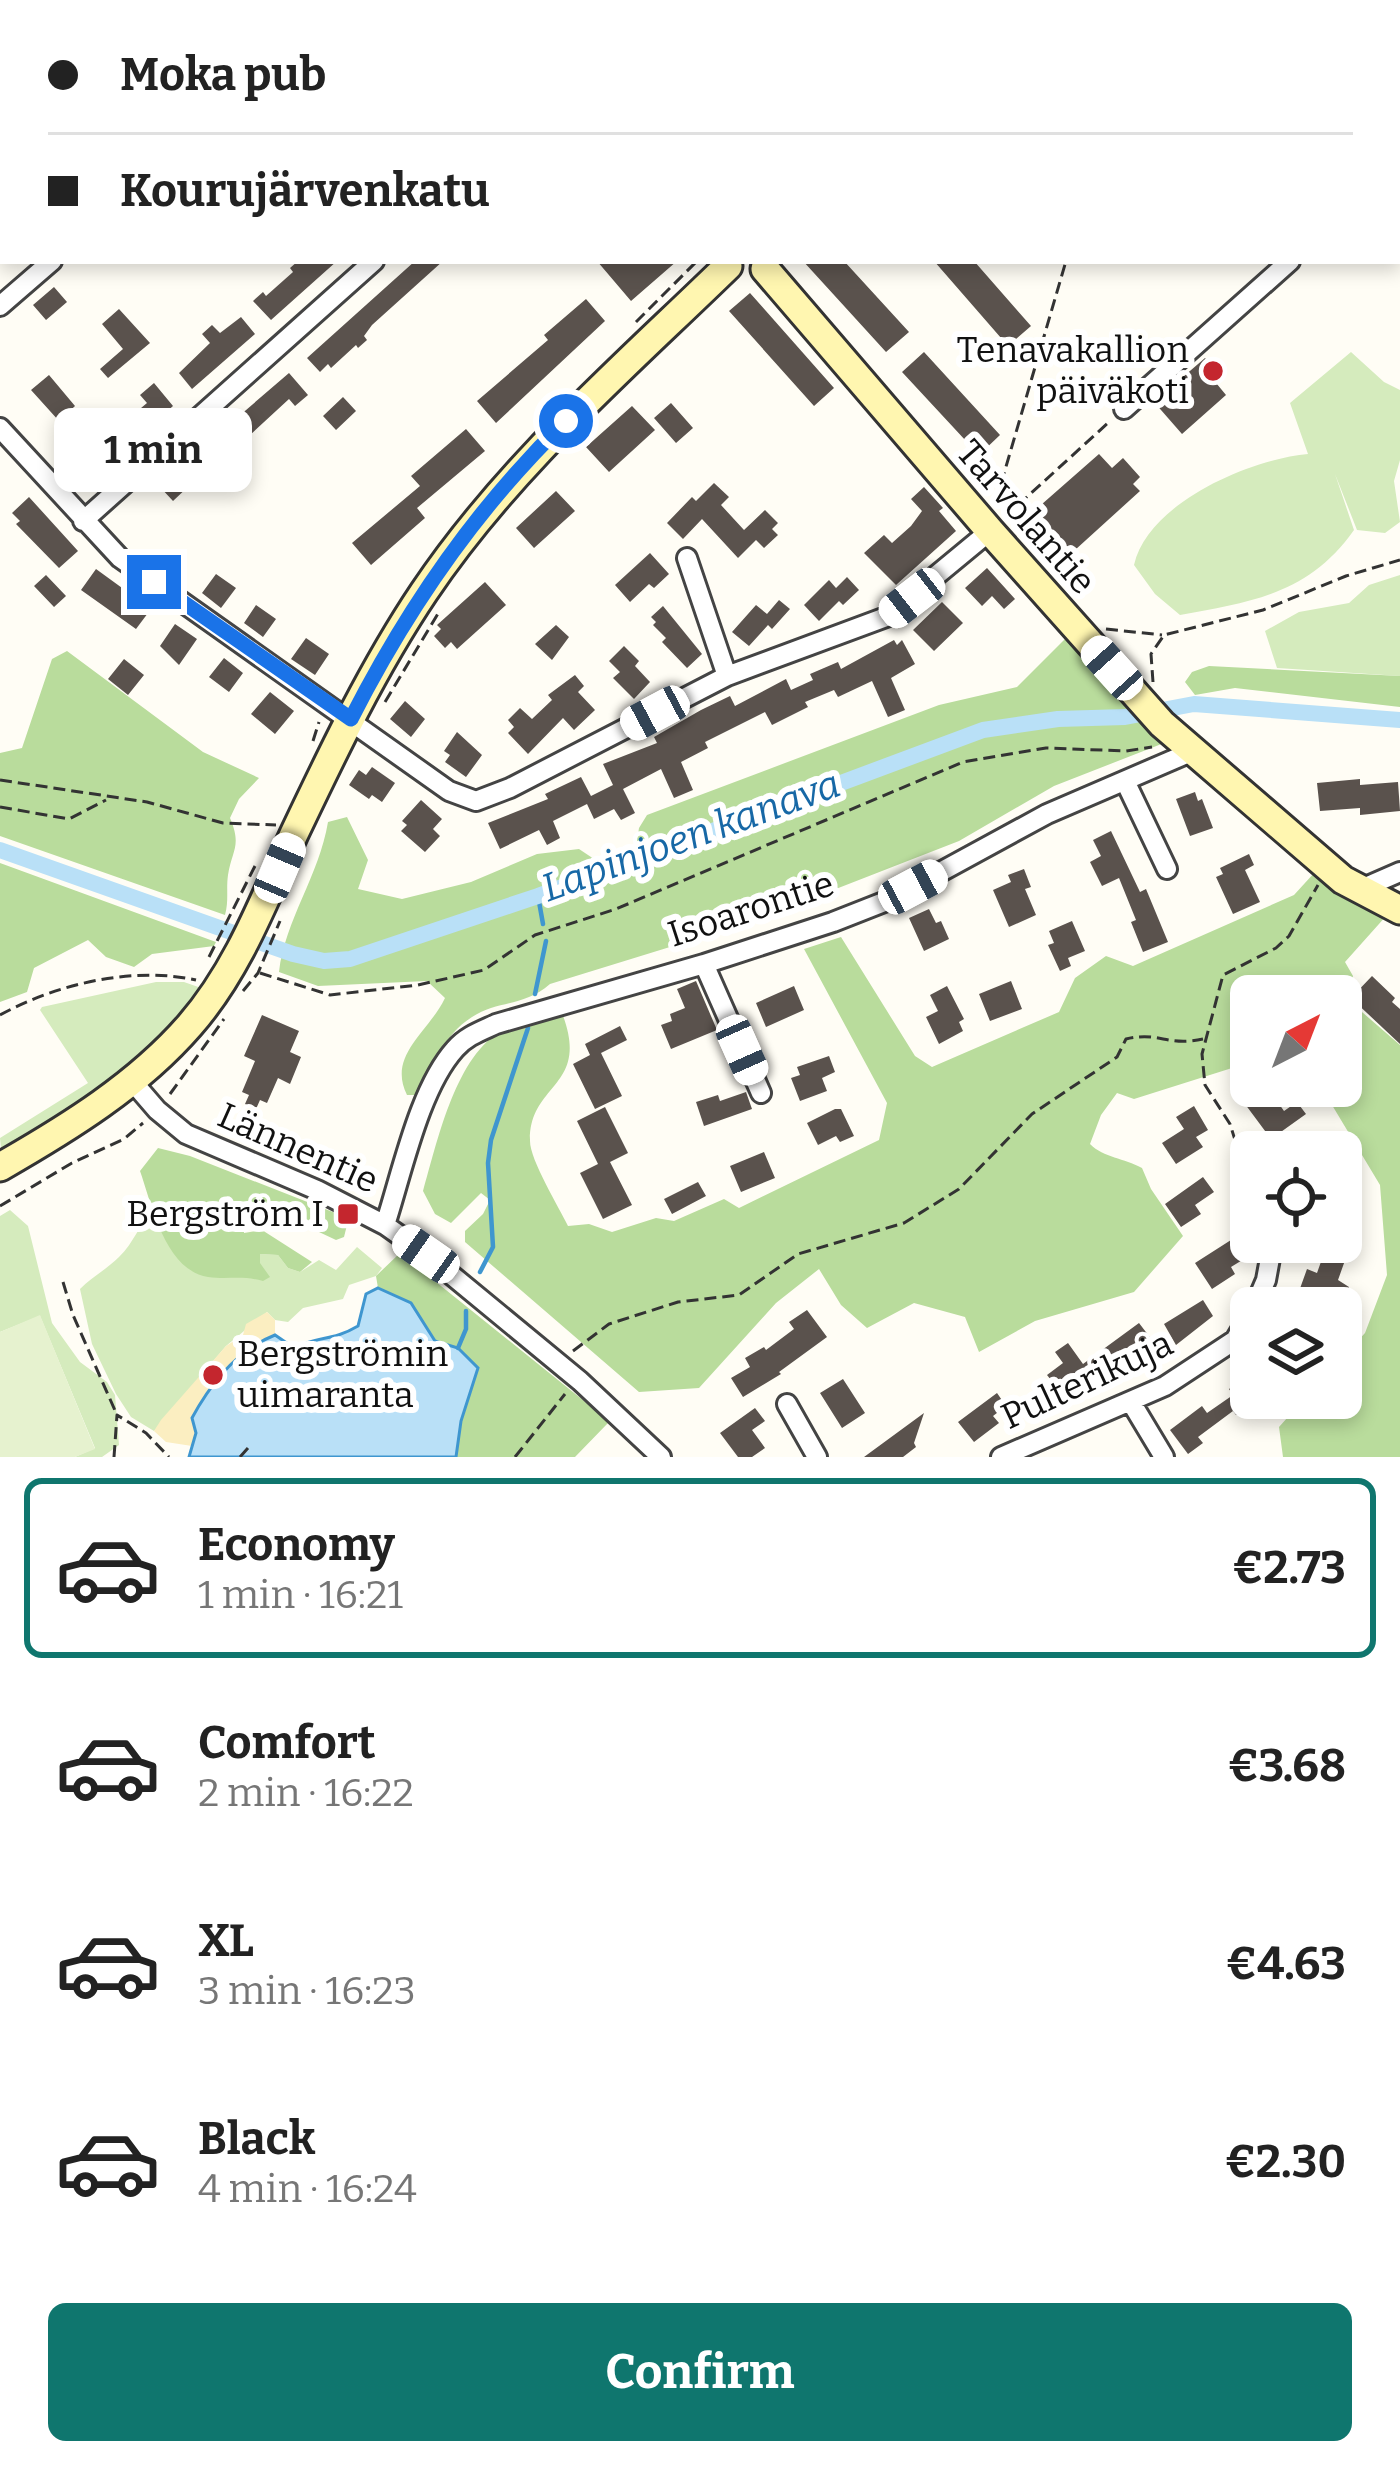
<!DOCTYPE html>
<meta charset="utf-8">
<style>
body{margin:0;font-family:Bitter,serif;background:#f6f6f6;color:#222;height:100vh;display:flex;flex-direction:column;font-size:45px;white-space:nowrap}
*{box-sizing:border-box;margin:0}
p{font-size:39px;color:#767676}
.icon{flex:none;width:66px;height:66px;fill:none;stroke:currentColor;stroke-width:2;stroke-linecap:round;stroke-linejoin:round}
.map{position:relative;height:1457px;overflow:hidden}
.drawer{display:flex;flex-direction:column;background:#fff;flex:1}
.drawer>*{flex:none}
.banner{position:absolute;left:0px;top:0px;width:1401px;height:264px;box-shadow:0 6px 18px #0003;display:grid;align-content:center;height:264px;padding:0 48px;background:#fff}
.needle{width:78px;rotate:42deg}
.buttons{position:absolute;left:1230px;top:975px;display:grid;gap:24px}
.buttons a{display:grid;place-items:center;width:132px;height:132px;border-radius:18px;background:#fff;box-shadow:0 6px 18px #0003;font-size:60px}
.end{position:absolute;width:54px;height:54px;margin:-27px;border:15px solid #1a73e8;background:#fff;box-shadow:0 0 0 6px #fff}
.from{border-radius:50%}
.bubble{position:absolute;height:84px;border-radius:18px;background:#fff;box-shadow:0 6px 18px #0003;font-size:39px;font-weight:700;line-height:84px;text-align:center}
.car{position:absolute;width:36px;height:72px;margin:-36px -18px;border-radius:15px;box-shadow:0 0 9px 3px #0007;background:linear-gradient(#fff 24%,#345 0 40%,#fff 0 76%,#345 0 86%,#fff 0)}
.banner b{display:flex;align-items:center;gap:42px;height:114px;font-size:45px}
.banner b+b{border-top:3px solid #e0e0e0}
.banner i{width:30px;height:30px;background:#222}
ul{padding:21px 0 0;list-style:none}
li{display:flex;align-items:center;gap:36px;height:180px;margin:0 24px 18px;padding:0 24px;border:6px solid transparent;border-radius:18px}
li div{flex:1}
li b{display:block;font-size:45px}
li em{font-style:normal;font-weight:700}
li.active{border-color:#0f766e}
li>.icon{width:108px;height:108px;stroke-width:1.5}
.action{display:flex;gap:24px;margin-top:auto;padding:24px 48px}
.action a{flex:1;height:138px;border-radius:18px;background:#0f766e;color:#fff;font-size:48px;font-weight:700;line-height:138px;text-align:center}
.map>svg:first-child{display:block}
.green{fill:#d5ebbd}
.forest{fill:#b9dc9c}
.sand{fill:#fbeec1}
.pitch{fill:#e6f2cf}
.water{fill:#b9e0f7;stroke:#3f96cf;stroke-width:3}
.lines{fill:none;stroke-linecap:round;stroke-linejoin:round}
.stream{stroke:#3f96cf;stroke-width:4.5}
.canal{stroke:#b9e0f7;stroke-width:16}
.building{fill:#5a524d}
.street-casing{stroke:#444;stroke-width:24}
.secondary-casing{stroke:#333;stroke-width:33}
.path{stroke:#333;stroke-width:3;stroke-dasharray:12 6;stroke-linecap:butt}
.street{stroke:#fff;stroke-width:18}
.secondary{stroke:#fff6b0;stroke-width:27}
.route{stroke:#1a73e8;stroke-width:15}
.poi-dot{fill:#c4262e;stroke:#fff;stroke-width:4.5}
.labels{text-anchor:middle;dominant-baseline:central;stroke-width:12;stroke-linejoin:round;paint-order:stroke}
.poi-label{font-size:36px;fill:#111;stroke:#fff;text-anchor:end}
.street-label{font-size:36px;fill:#111;stroke:#fff}
.water-label{font-size:39px;font-style:italic;fill:#1768a6;stroke:#fff}
</style>
<div class="map">
<svg width="1400" height="1457" viewBox="0 0 1400 1457">
<rect width="100%" height="100%" fill="#fffdf5"/>
<path class="green" d="M1351 352 1384 382 1400 390V460L1394 481 1400 522 1385 533 1357 530 1335 474 1354 530C1309 594 1251 602 1180 615L1155 594 1134 565C1148 503 1250 459 1308 454L1290 403Z
M1400 575V676L1277 668 1265 631 1299 612 1349 603 1369 585Z
M156 982H184L204 989 150 1050 88 1100 8 1151 1 1149 0 1138 88 1083 40 1010 42 1007Z
M154 1209C176 1265 197 1296 260 1263V1254L278 1255 288 1268 300 1272 319 1260 336 1270 357 1247 382 1268 376 1276 349 1285 343 1299 303 1308 288 1322 275 1320 267 1312 226 1346 154 1431 131 1417 116 1394 92 1344 80 1289C92 1277 107 1269 119 1257 134 1243 139 1224 154 1209Z
M10 1210 28 1226 52 1323 80 1362 107 1382 115 1395 119 1445 102 1457H75L95 1448 40 1316 0 1332V1216Z"/>
<path class="forest" d="M1065 639 1138 701 1164 743 1054 786 959 841 751 922 550 984C524 1007 498 1000 472 1017 442 1036 434 1066 417 1095H407C387 1055 429 1032 445 998L427 981 318 986 279 972C285 920 319 876 328 822L347 817 368 860 358 889 402 899 471 882 537 854 579 849 606 867 634 859 639 828 647 815 939 705 1017 687Z
M67 651 203 752 259 778 239 799 230 818C242 846 232 850 228 875 226 889 229 901 225 915L0 836V753L22 748 52 659Z
M1209 666 1400 676V707L1235 688 1195 695 1185 682 1192 672Z
M0 863 216 942 214 946 152 954 134 967 106 957 88 940 34 968 27 992 0 1002Z
M1315 872 1387 915 1345 962 1353 976 1347 999 1400 1045V1457H1283L1279 1427 1305 1398H1341V1359L1365 1333 1387 1275 1380 1185 1326 1095 1314 1086H1341V996H1251V1062L1134 1099 1117 1093 1101 1115 1090 1144C1104 1158 1124 1158 1142 1168L1151 1189 1183 1236 1134 1292 1035 1321 979 1352 965 1317 914 1303 867 1328 841 1305 819 1269 776 1303 699 1388 639 1392 465 1242V1231L483 1214 490 1200 481 1193 451 1223 435 1214 423 1191C437 1143 454 1061 499 1032 515 1021 543 1018 562 1013 591 1088 529 1082 530 1141 530 1160 559 1207 568 1226L589 1224 612 1232 656 1218 674 1221 724 1199 739 1208 879 1140 887 1103 804 949 841 937 915 1056 932 1067 1059 1012 1075 978 1106 956 1133 966 1294 895Z
M158 1148 190 1156 343 1216 347 1225 344 1237 336 1240 268 1208H244V1233L262 1230 312 1262 300 1272 288 1268 278 1255 260 1254V1263L270 1277 263 1281C241 1275 228 1280 208 1277 165 1270 152 1205 140 1171Z
M400 1253 594 1409 608 1423 575 1457H456L461 1421 478 1368 458 1348 435 1341 411 1303 378 1288 376 1276Z"/>
<path class="sand" d="M267 1312 275 1320V1335L255 1343 196 1432 192 1446 166 1442 154 1431 161 1420 226 1346 243 1335 246 1324Z"/>
<path class="pitch" d="M40 1315 95 1449 75 1457H0V1332Z"/>
<path class="water" d="M378 1288 411 1303 435 1341 458 1348 478 1368 461 1421 456 1457H189L196 1433 192 1418C211 1383 237 1350 275 1335L294 1348C320 1335 331 1342 358 1326L366 1294Z"/>
<g class="lines">
<path class="stream" d="M538 896 543 924
M535 994 546 941
M480 1272 493 1247 488 1163 491 1140 528 1028
M458 1348 466 1329V1311"/>
<path class="canal" d="M0 850 293 954 324 961 350 959 538 896 983 730 1058 719 1125 717 1194 704 1400 720"/>
</g>
<path class="building" d="M298 261H337L271 320 253 301 263 292 266 296 293 272 290 268Z
M415 261H443L372 325 364 336 367 340 358 348 356 345 331 368 328 364 320 372 307 358Z
M597 261H677L631 301Z
M803 261H844L909 332 886 352Z
M934 261H974L1031 326 1008 346Z
M54 287 67 302 46 320 33 305Z
M750 293 834 388 814 406 729 311Z
M586 299 605 321 496 423 477 401 548 340 544 335Z
M119 309 150 343 108 378 100 369 123 349 102 324Z
M241 317 255 334 192 389 179 373 210 343 202 334 212 325 220 333Z
M924 352 1000 435 979 455 902 372Z
M1205 358 1213 367 1207 372 1226 395 1182 434 1154 402Z
M289 373 308 395 295 406 289 399 212 470 196 453Z
M49 375 75 406 59 421 31 390Z
M154 383 173 406 82 488 67 472 112 433 108 428 118 419 122 424 147 403 140 395Z
M343 397 356 411 336 430 323 416Z
M671 403 693 428 676 443 654 418Z
M632 406 655 430 609 472 586 447Z
M466 429 485 451 417 508 425 518 371 565 352 543 420 486 411 476Z
M1099 454 1112 468 1123 458 1140 477 1133 484 1140 491 1064 560 1025 519Z
M178 470 191 484 173 501 160 487Z
M714 483 729 497 721 505 744 530 765 510 778 523 772 529 778 535 764 548 756 540 738 558 702 519 683 539 667 523 692 497 696 501Z
M924 487 943 508 939 511 956 531 896 585 864 553 884 535 892 543 911 526 922 511 911 499Z
M556 491 575 511 534 548 516 528Z
M29 497 78 551 59 568 16 524 20 521 12 513Z
M650 553 669 574 654 588 649 584 630 602 615 585Z
M987 568 1015 599 1004 609 992 596 982 606 965 588Z
M96 569 151 609 136 629 81 590Z
M216 574 236 588 221 608 202 593Z
M46 575 66 596 54 607 34 586Z
M847 577 859 590 843 605 839 601 819 621 804 605 829 580 836 588Z
M485 582 506 605 457 649 451 642 445 648 434 636 441 629 437 625Z
M779 600 790 609 772 629 768 625 749 646 732 632 756 605 767 614Z
M942 602 963 623 934 651 913 630Z
M256 605 276 619 263 637 244 623Z
M663 606 702 654 687 668 662 642 666 638 653 625 656 622 651 617Z
M175 624 197 639 179 665 160 646Z
M556 625 569 637 552 660 535 644Z
M306 638 329 654 315 675 291 659Z
M894 640 897 645 902 640 915 664 891 678 905 710 888 717 872 681 838 697 834 690 805 702 808 707 772 725 765 712 705 742 708 748 681 762 693 790 674 798 661 769 623 789 635 813 621 820 614 809 594 819 587 804 553 821 560 838 547 845 539 830 500 849 488 823 548 799 545 794 581 777 591 796 613 785 603 764 657 743 654 737 701 710 730 696 735 706 786 679 791 690 813 680 810 674 838 662 841 669Z
M624 646 639 661 635 666 650 682 634 699 613 678 620 672 609 661Z
M224 658 243 673 229 692 209 677Z
M124 659 144 675 128 695 108 679Z
M575 675 584 686 578 692 595 710 574 730 563 718 528 754 508 733 514 727 508 720 520 708 532 719 552 700 548 695Z
M270 692 294 711 275 734 251 714Z
M405 701 425 719 411 737 390 719Z
M457 732 482 755 466 777 445 762 450 755 444 751Z
M372 767 395 783 382 802 372 795 369 799 349 785 359 770 366 775Z
M1360 779V785L1398 782 1400 811 1360 815V808L1320 811 1317 783Z
M1195 792 1198 801 1202 799 1213 828 1190 836 1176 799Z
M421 800 442 819 433 829 440 836 425 852 401 831 407 825 402 821Z
M1111 831 1140 892 1146 889 1168 942 1143 952 1131 922 1136 920 1119 878 1102 886 1090 862 1101 856 1093 840Z
M1249 854 1254 865 1245 870 1260 902 1233 914 1216 877 1223 874 1220 868Z
M1024 869 1031 887 1025 889 1036 915 1009 927 993 890 1011 882 1008 875Z
M929 909 936 923 941 921 949 939 924 951 909 918Z
M1072 921 1085 951 1068 958 1071 966 1060 971 1048 945 1054 943 1049 931Z
M1372 976 1395 998 1392 1002 1400 1009V1044L1351 998Z
M696 981 717 1030 671 1049 661 1025 672 1021 670 1014 685 1008 677 989Z
M1011 981 1022 1009 990 1021 979 994Z
M794 986 804 1010 766 1027 756 1003Z
M947 986 964 1019 959 1022 963 1031 939 1044 926 1017 938 1011 930 995Z
M262 1015 299 1031 290 1052 301 1057 290 1084 278 1078 267 1103 260 1100 256 1109 245 1104 249 1095 242 1092 255 1061 244 1056Z
M620 1026 627 1040 601 1053 622 1096 595 1109 573 1064 590 1055 585 1044Z
M829 1056 835 1072 822 1078 827 1091 800 1101 791 1078 800 1075 797 1067Z
M1268 1088 1284 1111 1297 1102 1306 1114 1271 1139 1245 1104Z
M746 1092 752 1109 704 1126 696 1102 718 1095 720 1101Z
M1194 1106 1208 1130 1196 1137 1203 1147 1176 1164 1162 1143 1184 1129 1176 1117Z
M605 1107 628 1153 610 1162 632 1205 603 1219 580 1173 598 1164 577 1121Z
M835 1109H841L854 1136 840 1142 836 1136 818 1145 807 1123Z
M764 1152 775 1178 741 1192 730 1166Z
M1203 1177 1214 1192 1195 1205 1201 1214 1181 1227 1165 1204Z
M698 1182 706 1196 672 1214 664 1199Z
M1341 1217 1358 1224 1338 1280 1349 1287 1343 1302 1325 1299 1322 1308H1293L1307 1269 1317 1273 1328 1242H1341Z
M1231 1240 1244 1259 1231 1267 1235 1274 1212 1289 1195 1263Z
M1203 1300 1213 1316 1176 1345 1164 1324Z
M807 1310 827 1337 779 1372 781 1374 743 1397 731 1378 750 1367 745 1358 764 1347 766 1350 794 1329 789 1322Z
M1139 1323 1152 1340 1137 1350 1142 1358 1118 1375 1111 1365 1051 1408 1038 1389 1051 1380 1047 1375 1063 1363 1055 1352 1068 1343 1083 1364Z
M1251 1374V1406L1236 1415 1233 1411 1198 1437 1203 1443 1188 1454 1170 1430 1202 1406 1207 1413 1233 1395 1229 1389Z
M843 1379 865 1413 842 1428 820 1393Z
M997 1393 1006 1406 993 1416 999 1423 974 1442 958 1422Z
M755 1408 765 1421 752 1430 765 1448 752 1457H738L720 1433Z
M924 1413 914 1443 916 1447 903 1457H864Z"/>
<g class="lines">
<g class="street-casing">
<path id="street" d="M526 0 528 3
M1212 0 1215 3
M8 3 11 0
M345 3 348 0
M671 3 674 0
M1398 213 1400 216
M0 306 52 261
M1124 409 1290 261
M0 428 120 558 449 791 476 801 510 788 727 676 886 617 990 531
M83 521 374 261
M687 558 727 676
M1125 781 1167 869
M1361 889 1400 872
M704 964 761 1093
M132 1081 157 1110 186 1134 317 1190 385 1225 426 1254 580 1381 661 1457
M1247 1176 1251 1184
M385 1225C402 1173 419 1089 455 1049 466 1036 481 1031 496 1024L704 964 833 922 889 900 1047 814 1191 752
M1254 1308 1266 1280 1273 1242
M1131 1402 1164 1457
M787 1404 817 1457
M1001 1457 1165 1386 1235 1340 1251 1313"/>
</g>
<g class="secondary-casing">
<path id="secondary" d="M1021 3 1025 0
M765 269 990 531 1162 724 1343 880 1400 910
M0 1167C68 1128 138 1085 190 1025 238 970 264 900 294 834 333 752 373 668 424 592 508 467 621 370 728 266"/>
</g>
<path class="path" d="M1056 3 1059 0
M1398 164 1400 163
M1398 193 1400 195
M636 322 697 261
M996 501 1066 261
M1005 517 1109 422
M1106 629 1162 635
M1153 682 1151 654 1164 635 1263 610 1346 576 1400 560
M385 702 439 612
M313 741 319 722
M0 780 147 802 223 823 276 825
M0 807 69 819 106 800
M209 957 256 864
M260 973 330 995 418 985 484 970 535 935 616 909 963 762 1046 748 1126 751 1152 747
M243 991 258 973 280 921
M0 1015C57 984 132 966 196 980
M170 1094 224 1019
M1241 1159 1230 1124 1205 1085 1202 1054 1223 975 1276 948 1289 936 1318 885
M0 1206 72 1163 124 1139 143 1123
M63 1282 73 1315 117 1415
M573 1351 609 1324 678 1302 739 1295 798 1254 904 1223 959 1189 1032 1114 1117 1057 1126 1039C1160 1031 1166 1047 1203 1039
M114 1457 117 1415 146 1433 169 1457
M240 1457 248 1448
M515 1457 565 1394"/>
<use href="#street" class="street"/>
<use href="#secondary" class="secondary"/>
</g>
<g class="lines">
<path class="route" d="M154 582 351 719C407 609 477 507 566 421"/>
</g>
<g class="poi-dot">
<circle cx="1213" cy="371" r="12"/>
<rect x="336" y="1202" width="24" height="24" rx="6"/>
<circle cx="213" cy="1375" r="12"/>
</g>
<g class="labels">
<g class="poi-label">
<text x="1189" y="350">Tenavakallion<tspan x="1189" dy="41">päiväkoti</tspan></text>
<text x="324" y="1214">Bergström I</text>
<text x="237" y="1354" text-anchor="start">Bergströmin<tspan x="237" dy="41">uimaranta</tspan></text>
</g>
<g class="street-label">
<text transform="translate(1026 517) rotate(49)">Tarvolantie</text>
<text transform="translate(751 909) rotate(-18)">Isoarontie</text>
<text transform="translate(298 1148) rotate(24)">Lännentie</text>
<text transform="translate(1087 1380) rotate(-25)">Pulterikuja</text>
</g>
<g class="water-label">
<text transform="translate(691 836) rotate(-20)">Lapinjoen kanava</text>
</g>
</g>
</svg>
<div class="buttons">
<a><svg class="needle" viewBox="-14 -14 28 28"><path d="M0-13l5 13h-10z" fill="#e53935"/><path d="M0 13l5-13h-10z" fill="#767676"/></svg></a>
<a><svg class="icon" aria-label="locate" viewBox="0 0 24 24"><circle cx="12" cy="12" r="6"/><path d="M12 2v4M12 18v4M2 12h4M18 12h4"/></svg></a>
<a><svg class="icon" aria-label="layers" viewBox="0 0 24 24"><path d="M12 4l9 5-9 5-9-5zM3 14l9 5 9-5"/></svg></a>
</div>
<i class="end from" style="left:566px;top:421px"></i>
<i class="end" style="left:154px;top:582px"></i>
<div class="bubble" style="left:54px;top:408px;width:198px">1 min</div>
<i class="car" style="left:912px;top:598px;rotate:232deg"></i>
<i class="car" style="left:1112px;top:668px;rotate:318deg"></i>
<i class="car" style="left:655px;top:713px;rotate:242deg"></i>
<i class="car" style="left:280px;top:868px;rotate:23deg"></i>
<i class="car" style="left:913px;top:887px;rotate:62deg"></i>
<i class="car" style="left:742px;top:1050px;rotate:156deg"></i>
<i class="car" style="left:426px;top:1254px;rotate:305deg"></i>
<div class="banner">
<b><i class="from"></i>Moka pub</b>
<b><i></i>Kourujärvenkatu</b>
</div>
</div>
<section class="drawer">
<ul>
<li class="active"><svg class="icon" aria-label="car" viewBox="0 0 24 24"><path d="M5 17H2v-5l4-1 3-4h7l3 4 3 1v5h-3M9 17h6M6 11h13"/><circle cx="7" cy="17" r="2"/><circle cx="17" cy="17" r="2"/></svg><div><b>Economy</b><p>1 min · 16:21</p></div><em>€2.73</em></li>
<li><svg class="icon" aria-label="car" viewBox="0 0 24 24"><path d="M5 17H2v-5l4-1 3-4h7l3 4 3 1v5h-3M9 17h6M6 11h13"/><circle cx="7" cy="17" r="2"/><circle cx="17" cy="17" r="2"/></svg><div><b>Comfort</b><p>2 min · 16:22</p></div><em>€3.68</em></li>
<li><svg class="icon" aria-label="car" viewBox="0 0 24 24"><path d="M5 17H2v-5l4-1 3-4h7l3 4 3 1v5h-3M9 17h6M6 11h13"/><circle cx="7" cy="17" r="2"/><circle cx="17" cy="17" r="2"/></svg><div><b>XL</b><p>3 min · 16:23</p></div><em>€4.63</em></li>
<li><svg class="icon" aria-label="car" viewBox="0 0 24 24"><path d="M5 17H2v-5l4-1 3-4h7l3 4 3 1v5h-3M9 17h6M6 11h13"/><circle cx="7" cy="17" r="2"/><circle cx="17" cy="17" r="2"/></svg><div><b>Black</b><p>4 min · 16:24</p></div><em>€2.30</em></li>
</ul>
<div class="action"><a>Confirm</a></div>
</section>
